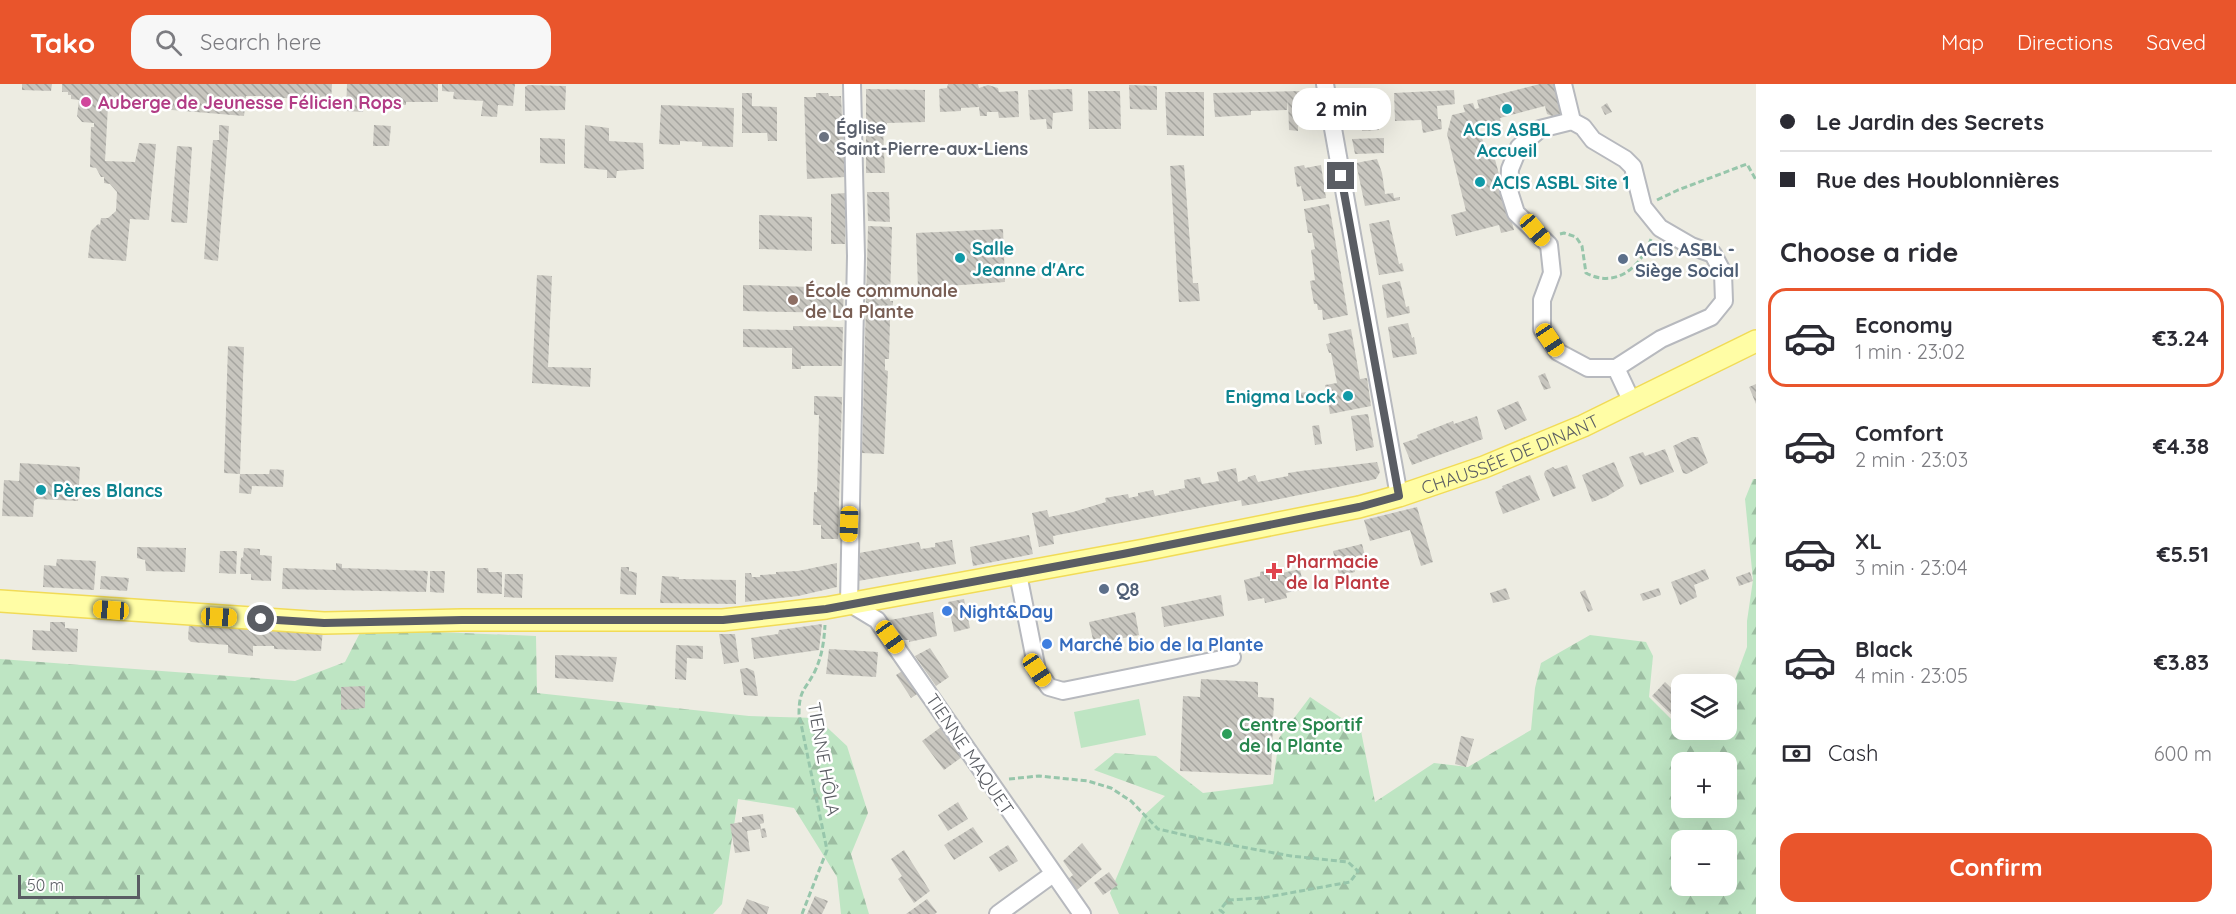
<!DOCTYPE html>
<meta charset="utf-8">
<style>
body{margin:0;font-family:Quicksand,sans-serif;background:#f7f7f7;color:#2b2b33;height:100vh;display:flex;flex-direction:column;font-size:22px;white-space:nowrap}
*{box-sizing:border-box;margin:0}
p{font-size:20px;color:#7c7c81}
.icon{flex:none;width:33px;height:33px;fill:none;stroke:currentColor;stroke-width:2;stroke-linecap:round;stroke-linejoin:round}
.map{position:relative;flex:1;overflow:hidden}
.drawer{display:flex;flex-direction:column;background:#fff;width:480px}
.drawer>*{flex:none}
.hud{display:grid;align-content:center;height:132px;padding:0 24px;background:#fff}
.controls{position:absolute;left:1671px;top:590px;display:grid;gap:12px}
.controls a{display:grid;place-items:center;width:66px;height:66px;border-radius:12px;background:#fff;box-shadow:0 6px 24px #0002;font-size:30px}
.scale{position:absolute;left:18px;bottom:15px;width:122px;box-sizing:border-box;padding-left:6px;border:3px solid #5a5d63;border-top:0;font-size:16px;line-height:21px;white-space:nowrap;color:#5a5d63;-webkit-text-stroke:4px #fff;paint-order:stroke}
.end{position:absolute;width:27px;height:27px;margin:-14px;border:8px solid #5a5d63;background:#fff;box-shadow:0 0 0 3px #fff}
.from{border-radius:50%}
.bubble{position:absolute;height:42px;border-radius:18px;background:#fff;box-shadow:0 6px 24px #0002;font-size:20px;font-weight:700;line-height:42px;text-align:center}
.car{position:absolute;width:18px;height:36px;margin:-18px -9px;border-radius:8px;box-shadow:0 0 4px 2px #0007;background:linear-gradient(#f5c518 24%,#345 0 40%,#f5c518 0 76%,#345 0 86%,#f5c518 0)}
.hud b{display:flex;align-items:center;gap:21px;height:57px;font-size:22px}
.hud b+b{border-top:2px solid #e1e1e2}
.hud i{width:15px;height:15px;background:#2b2b33}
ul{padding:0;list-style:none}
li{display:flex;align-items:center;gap:18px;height:99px;margin:0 12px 9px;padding:0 12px;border:3px solid transparent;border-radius:18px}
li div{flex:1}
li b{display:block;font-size:22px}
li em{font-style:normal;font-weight:700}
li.on{border-color:#e9552c}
li>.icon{width:54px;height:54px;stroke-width:1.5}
h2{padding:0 24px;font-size:27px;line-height:72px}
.pay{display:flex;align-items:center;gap:15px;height:66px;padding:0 24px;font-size:22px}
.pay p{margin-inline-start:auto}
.button{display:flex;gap:12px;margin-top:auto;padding:12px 24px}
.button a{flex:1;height:69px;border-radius:18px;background:#e9552c;color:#fff;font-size:24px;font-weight:700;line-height:69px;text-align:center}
header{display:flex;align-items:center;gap:36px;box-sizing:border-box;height:84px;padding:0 30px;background:#e9552c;color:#fff}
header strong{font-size:28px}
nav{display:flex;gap:33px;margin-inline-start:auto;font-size:21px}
.search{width:420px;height:54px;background:#f7f7f7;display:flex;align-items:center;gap:15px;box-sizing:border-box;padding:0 21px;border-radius:18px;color:#7c7c81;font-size:22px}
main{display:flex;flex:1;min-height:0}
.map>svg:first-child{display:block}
.forest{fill:url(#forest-firs);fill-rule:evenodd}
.pitch{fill:#bee5c3}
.building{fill:url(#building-back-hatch)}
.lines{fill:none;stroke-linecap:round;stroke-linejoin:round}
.minor-casing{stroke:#b7b9be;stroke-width:20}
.major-casing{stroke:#f1db57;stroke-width:24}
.path{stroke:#97c6ab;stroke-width:3;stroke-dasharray:6 3;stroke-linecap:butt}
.minor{stroke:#fff;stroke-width:16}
.major{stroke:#fffda5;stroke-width:21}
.route{stroke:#5a5d63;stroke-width:8}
.hotel-dot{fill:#d1479c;stroke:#fff;stroke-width:2}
.culture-dot{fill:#0f9aa8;stroke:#fff;stroke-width:2}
.worship-dot{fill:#6b7280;stroke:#fff;stroke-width:2}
.service-dot{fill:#5c6f8a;stroke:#fff;stroke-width:2}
.education-dot{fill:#8d6e63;stroke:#fff;stroke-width:2}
.health-dot{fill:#e0444e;stroke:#fff;stroke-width:2}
.shop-dot{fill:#3f7fe0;stroke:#fff;stroke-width:2}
.leisure-dot{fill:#2e9e5b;stroke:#fff;stroke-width:2}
.labels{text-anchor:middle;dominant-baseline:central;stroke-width:5;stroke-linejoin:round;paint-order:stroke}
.hotel-label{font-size:18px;font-weight:bold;fill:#b23c85;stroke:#fff;text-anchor:start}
.worship-label{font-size:18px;font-weight:bold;fill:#5b616d;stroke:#fff;text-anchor:start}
.culture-label{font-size:18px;font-weight:bold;fill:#0d838f;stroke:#fff;text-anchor:start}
.service-label{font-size:18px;font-weight:bold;fill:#4e5e75;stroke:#fff;text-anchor:start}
.education-label{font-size:18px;font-weight:bold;fill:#785e54;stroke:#fff;text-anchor:start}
.street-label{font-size:18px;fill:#5a5d63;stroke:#fff}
.health-label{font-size:18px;font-weight:bold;fill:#be3a42;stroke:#fff;text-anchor:start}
.shop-label{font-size:18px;font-weight:bold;fill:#366cbe;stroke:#fff;text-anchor:start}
.leisure-label{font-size:18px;font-weight:bold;fill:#27864d;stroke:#fff;text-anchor:start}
</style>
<header>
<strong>Tako</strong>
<div class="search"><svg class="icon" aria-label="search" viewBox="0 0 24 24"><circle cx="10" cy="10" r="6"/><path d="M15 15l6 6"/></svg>Search here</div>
<nav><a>Map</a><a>Directions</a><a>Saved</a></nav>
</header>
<main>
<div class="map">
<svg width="1756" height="830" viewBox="0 0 1756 830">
<defs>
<pattern id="forest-firs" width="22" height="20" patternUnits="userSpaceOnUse" patternTransform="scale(1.5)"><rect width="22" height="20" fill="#bee5c3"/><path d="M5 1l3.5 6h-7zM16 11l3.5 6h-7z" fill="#9dbda2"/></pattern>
<pattern id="building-back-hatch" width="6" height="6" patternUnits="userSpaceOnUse" patternTransform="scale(1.5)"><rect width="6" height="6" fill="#c8c6bf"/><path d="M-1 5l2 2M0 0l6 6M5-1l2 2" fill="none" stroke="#a5a49f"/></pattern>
</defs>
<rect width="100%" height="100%" fill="#edece2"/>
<path class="forest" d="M1753 395H1756V830H1119L1110 809 1142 733 1165 712 1094 686 1115 669 1156 672 1203 709 1273 700 1279 654 1310 613 1361 647 1375 718 1434 679 1468 683 1531 646 1535 604 1541 579 1590 551 1646 558 1653 572 1649 613 1673 637 1681 635 1682 645H1726L1727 613 1730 609 1747 563V537L1753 496 1745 415ZM1682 678H1726V723H1682ZM1682 756H1726V801H1682Z
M362 545 536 552 537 609 749 632 817 634 847 662 868 729 851 770 869 830H841L837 793 794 724 738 715 722 820 713 830H0V575L295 597 345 578Z"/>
<path class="pitch" d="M1139 615 1146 651 1081 664 1074 628Z"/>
<path class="building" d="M22 0H52L51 7 22 6Z
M62 0H332L331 18 273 13V26H263L264 12H246L244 32 160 25V21L142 20 141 26 132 25 133 17H117V22H108L105 77 135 78 139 59 156 60 149 136 130 135 126 177 88 174 91 147 98 140 100 141 101 134H108L116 127 117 108 110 100 104 99V93H101L96 84 90 83 91 43H94V39L82 38 77 32 79 16 71 15V11H68V8H62Z
M347 0H438V18H406V21L378 20V24L364 23 363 28 346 27Z
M442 0H515L513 22 498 21 497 33 481 32 483 17 453 15 454 8 442 7Z
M948 0H978L979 4 988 1 998 4 999 8 1018 7 1019 33 999 34 998 28H987V32H980L979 23 961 24V27L940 28 939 5 947 4Z
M1540 0H1557L1562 30 1552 32 1547 30 1545 22 1500 34 1502 42 1500 47 1490 49 1486 47 1483 37 1478 38 1486 69 1493 68 1514 146 1501 149 1499 141 1456 152 1451 131 1466 127 1447 50 1452 31 1465 28 1463 21 1473 19 1475 25 1479 24 1477 16Z
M528 1 566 2 565 26 525 27V3Z
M1129 1 1157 2V26L1130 25Z
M866 5 925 6V38L887 39 886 44H883L885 89H866Z
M1072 5 1073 27 1053 29 1052 45H1047L1046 35 1030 36 1028 6Z
M1454 6 1455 20 1437 22 1438 35H1441L1442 45 1423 49 1421 36 1395 37 1394 9Z
M1088 7H1120L1121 45H1089Z
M1301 7 1304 10V18L1307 19 1308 26 1314 32V42H1298V47L1289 46 1288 15 1287 26 1251 27V31L1215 33 1213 9Z
M1165 8H1204V52L1167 51Z
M1362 8H1378L1379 46 1362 47Z
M742 9H752V22L777 23V57H768L767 49H742Z
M816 9H828L829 12H841L845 93 807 95 804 13H816Z
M1607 19 1612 28 1605 31 1601 23Z
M661 21 734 24 733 63 702 62V58L680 57V61L659 60Z
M219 41 229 42 218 177 204 175 213 56H219Z
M374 41 391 42 389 62H373Z
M585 41 609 44V57L643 59 644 85 617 87 616 94H607V86L584 84Z
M540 54 565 55V80L540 79Z
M1384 54V69L1355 70 1352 55Z
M177 62 192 63 187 139 171 138Z
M1377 75 1382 89 1385 110 1393 109 1394 114 1400 113V116L1365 122 1356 79Z
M1184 81 1193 199H1198L1200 217 1179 218 1170 82Z
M1304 81 1305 84 1321 81 1326 114 1304 117 1301 102 1297 103 1294 83Z
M867 108H889L890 138 868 137Z
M846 109 845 160H831V110Z
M1329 120 1348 231 1323 236 1322 226H1318L1317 220H1314L1310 197 1315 196 1311 166 1315 165 1312 149H1308L1304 125Z
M759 131 812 133V167L759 165Z
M1389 136 1399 180 1402 179 1404 187 1379 191 1369 140Z
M868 142 892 143 890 217H893L892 235H890L889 275H885V286L888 287 884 370 862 369Z
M1003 145 1005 198 918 204 916 149Z
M537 191 552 192 548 283 591 284 590 303 532 299Z
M1400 197 1406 223 1409 222 1410 229 1387 234 1382 201Z
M743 201 844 204 843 229 743 227Z
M1408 239 1412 254 1414 253 1417 270 1393 274 1388 243Z
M793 242 843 243 842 282H801V285H792V264L743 263V245L793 246Z
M1351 245 1360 295 1367 294 1371 322 1330 330 1325 301 1337 299 1331 269H1329L1326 260 1330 259 1328 250Z
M228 262 244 263 240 390 224 389Z
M1545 289 1551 304 1544 306 1538 292Z
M1756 300V320L1749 303Z
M1307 308 1308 318 1301 319 1300 309Z
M814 312 842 313 838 455H821V441H813L814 408H817L819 331H814Z
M1518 317 1527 336 1505 346 1497 326Z
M1368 330 1374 363 1356 367 1351 332Z
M1477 332 1483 355 1412 381 1403 359 1418 354 1417 351 1453 337 1454 340Z
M1319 341 1322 360 1315 361 1312 342Z
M1692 353H1698L1708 379 1687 390 1683 389 1673 362Z
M1665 365 1674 388 1640 401 1629 373 1643 368 1645 372Z
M1377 378 1380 388 1376 395 1260 419 1242 422 1241 416 1063 450 1053 452 1054 460 1039 463 1032 429 1047 426 1049 433 1073 428 1106 418 1105 414 1128 410 1129 414 1138 412V409L1153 406 1155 412 1169 409V407L1185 404 1184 396 1200 393 1202 400 1219 397 1217 388 1236 384 1238 398 1247 395 1248 393 1255 391 1258 398 1288 392V389L1301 387Z
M1614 378 1624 402 1606 413 1592 418 1582 391Z
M20 379 80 383 78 417 37 415 34 417 33 433 2 432 4 396 19 397Z
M1567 381 1576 404 1553 413 1544 390 1545 387 1553 383 1555 385Z
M270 385 284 386 283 403 252 402 251 410 239 409 240 390H269Z
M1530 391 1540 416 1503 430 1495 408 1503 404 1502 402Z
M1417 423 1433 478 1421 482 1410 446 1370 457 1364 436Z
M1029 451 1033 470 973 482 970 463Z
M952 456 956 480 858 497 859 469 919 458 921 465 935 463V459Z
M1362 460 1366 476 1353 479 1355 488 1339 491 1333 467Z
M137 463 186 464 185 488 146 487 145 476 137 474Z
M244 464 260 465V471L272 472 271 497 251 496V490H240L241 474 243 473Z
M220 467H237L236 490 219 489Z
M57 475 96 477 94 506 43 503 44 481 56 482Z
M336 479 342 480V484L428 487 426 508 282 505 283 484 336 486Z
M837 479V503L798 512 745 518V489H751L752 493H760V491L776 490V488L798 487Z
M621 483H629V487L637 489 636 511 620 510Z
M477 484H488L489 488H502V510L477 509Z
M1280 484 1282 489 1300 485 1304 505 1286 509 1287 514 1265 519 1264 514 1248 517 1244 496 1260 492V488Z
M1705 485 1709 495 1694 501 1697 513 1680 521 1671 498Z
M430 487H445L444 509 430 508Z
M1750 488 1753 497 1739 502 1736 493Z
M505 490H523L522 514 504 513Z
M101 492 129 494 127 507 100 505Z
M662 492 679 493V495L736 496V520L660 519Z
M1506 504 1510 515 1493 519 1490 509Z
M1659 504 1661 511 1643 517 1640 510Z
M1585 506 1593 526 1588 528 1580 508Z
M1221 511 1224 532 1164 543 1161 523Z
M964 515 970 544 954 548 948 518Z
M933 528 937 552 909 558V556H904L890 536Z
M1135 528 1139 551 1094 560 1089 538Z
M50 538H65V544L78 545 77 568 32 566 33 546 50 547Z
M189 540 323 546 321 567 274 565V562H253V572L228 569V561L191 558 188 555Z
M822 540 819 566 754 575 751 554 778 550 779 546Z
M719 550H735L739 578 724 580Z
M676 561 703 562V575L687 574 686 596 675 595Z
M930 564 949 593 936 602 915 572Z
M829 565 878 568 876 593 826 590Z
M555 571 617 573 613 598 555 594Z
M747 584 754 587 758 612 744 611 740 585Z
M907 584 922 607 911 614 896 591Z
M1201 595 1258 598V613L1274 614 1271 691 1180 687 1183 612 1200 613Z
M1665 598 1682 614V628L1675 634 1652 612Z
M365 602V624L341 626V603Z
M941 643 962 673 944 686 922 657Z
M1461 652 1474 655 1466 683 1455 680Z
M958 718 968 735 948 747 938 731Z
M763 730 764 739 760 740 761 745 765 744 767 753 762 754 760 745 747 747 750 767 735 769 730 740 742 738V733Z
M973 743 983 758 954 776 944 761Z
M1082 759 1102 785 1077 806 1068 795 1073 791 1063 777Z
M1008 761 1018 777 999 788 989 773Z
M904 766 930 807 914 819 898 795 902 792 891 775Z
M1109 788 1118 801 1103 811 1094 799Z
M815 812 828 817 822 830H807Z
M747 815 769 823 767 830H741Z
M927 815 937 828 935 830H906Z"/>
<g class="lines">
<g class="minor-casing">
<path id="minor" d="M852 0 856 172 849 519 877 536 1082 830
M1325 0 1399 412
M1563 0 1572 37 1583 43 1593 56 1625 75 1633 83 1643 123 1660 144 1691 162 1713 170 1723 189 1724 217 1711 233 1661 255 1616 284H1588L1558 268 1542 245V216L1552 189 1549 161 1516 129 1509 107 1510 85 1519 63 1540 45 1572 37
M1616 284 1632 318
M1018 490 1037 586 1049 603 1063 607 1232 573
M998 830 1053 790"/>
</g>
<g class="major-casing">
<g id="major">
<path id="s1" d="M0 517 324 539 462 536H723L826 524 1144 466 1359 423 1399 412 1484 383 1583 342 1756 257"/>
</g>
</g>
<path class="path" d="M1657 116 1678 106 1747 80 1756 96
M1560 150 1564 149 1576 153 1582 162 1586 189C1616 205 1641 183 1651 155
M1009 695 1039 692 1088 697 1111 704 1131 717 1158 745 1220 759 1291 772 1348 778 1358 787 1350 798 1262 814 1228 816 1220 826 1225 830
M802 830 827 766 799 630C799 605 805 607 815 587 822 572 824 558 825 541"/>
<use href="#minor" class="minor"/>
<use href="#major" class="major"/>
</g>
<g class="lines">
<path class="route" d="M261 535 324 539 462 536H723L826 525 1123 470 1359 423 1399 412 1341 92"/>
</g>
<circle class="hotel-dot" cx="86" cy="18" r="6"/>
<g class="culture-dot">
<circle cx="1507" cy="25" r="6"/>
<circle cx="1480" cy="98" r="6"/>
<circle cx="960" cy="174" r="6"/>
<circle cx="1348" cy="312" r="6"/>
<circle cx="41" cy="406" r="6"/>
</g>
<circle class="worship-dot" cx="824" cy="53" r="6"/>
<g class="service-dot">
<circle cx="1623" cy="175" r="6"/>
<circle cx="1104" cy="505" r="6"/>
</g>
<circle class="education-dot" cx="793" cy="216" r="6"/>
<path class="health-dot" d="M1271 478h6v6h6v6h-6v6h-6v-6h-6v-6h6z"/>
<g class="shop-dot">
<circle cx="947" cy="527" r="6"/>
<circle cx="1047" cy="560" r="6"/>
</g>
<circle class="leisure-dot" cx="1227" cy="650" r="6"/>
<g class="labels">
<g class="hotel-label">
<text x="98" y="18">Auberge de Jeunesse Félicien Rops</text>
</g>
<g class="worship-label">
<text x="836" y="43">Église<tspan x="836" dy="21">Saint-Pierre-aux-Liens</tspan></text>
</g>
<g class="culture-label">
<text x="1507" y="45" text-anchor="middle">ACIS ASBL<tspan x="1507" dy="21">Accueil</tspan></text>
<text x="1492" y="98">ACIS ASBL Site 1</text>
<text x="972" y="164">Salle<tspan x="972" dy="21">Jeanne d'Arc</tspan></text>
<text x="1336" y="312" text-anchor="end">Enigma Lock</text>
<text x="53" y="406">Pères Blancs</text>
</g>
<g class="service-label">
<text x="1635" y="165">ACIS ASBL -<tspan x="1635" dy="21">Siège Social</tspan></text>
<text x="1116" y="505">Q8</text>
</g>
<g class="education-label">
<text x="805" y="206">École communale<tspan x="805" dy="21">de La Plante</tspan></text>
</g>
<g class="street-label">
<text stroke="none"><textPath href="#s1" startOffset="1530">CHAUSSÉE DE DINANT</textPath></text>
<text transform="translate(970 670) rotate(56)">TIENNE MAQUET</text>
<text transform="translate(824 675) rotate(80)">TIENNE HÔLA</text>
</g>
<g class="health-label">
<text x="1286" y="477">Pharmacie<tspan x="1286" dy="21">de la Plante</tspan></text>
</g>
<g class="shop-label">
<text x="959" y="527">Night&amp;Day</text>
<text x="1059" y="560">Marché bio de la Plante</text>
</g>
<g class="leisure-label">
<text x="1239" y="640">Centre Sportif<tspan x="1239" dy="21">de la Plante</tspan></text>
</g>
</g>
</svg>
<div class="controls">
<a><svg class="icon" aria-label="layers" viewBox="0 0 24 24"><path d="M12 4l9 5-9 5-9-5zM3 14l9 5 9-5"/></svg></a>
<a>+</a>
<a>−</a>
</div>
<div class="scale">50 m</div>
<i class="end from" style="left:261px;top:535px"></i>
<i class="end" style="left:1341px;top:92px"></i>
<div class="bubble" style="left:1292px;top:4px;width:99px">2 min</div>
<i class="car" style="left:1535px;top:146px;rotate:140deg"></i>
<i class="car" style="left:1550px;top:256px;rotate:146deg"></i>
<i class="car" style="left:849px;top:440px;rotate:182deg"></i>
<i class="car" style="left:111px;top:526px;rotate:274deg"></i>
<i class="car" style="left:219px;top:533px;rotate:93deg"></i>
<i class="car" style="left:890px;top:553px;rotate:145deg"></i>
<i class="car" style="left:1037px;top:586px;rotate:146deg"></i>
</div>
<section class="drawer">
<div class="hud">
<b><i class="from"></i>Le Jardin des Secrets</b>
<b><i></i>Rue des Houblonnières</b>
</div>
<h2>Choose a ride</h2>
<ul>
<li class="on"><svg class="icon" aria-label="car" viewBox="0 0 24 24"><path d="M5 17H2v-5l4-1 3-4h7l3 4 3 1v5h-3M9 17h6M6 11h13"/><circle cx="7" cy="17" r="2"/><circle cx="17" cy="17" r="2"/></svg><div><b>Economy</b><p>1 min · 23:02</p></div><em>€3.24</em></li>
<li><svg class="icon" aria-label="car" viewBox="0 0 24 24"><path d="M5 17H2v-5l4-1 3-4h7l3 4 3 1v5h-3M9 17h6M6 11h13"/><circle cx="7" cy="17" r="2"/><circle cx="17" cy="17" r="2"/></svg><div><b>Comfort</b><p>2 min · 23:03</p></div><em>€4.38</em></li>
<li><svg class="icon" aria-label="car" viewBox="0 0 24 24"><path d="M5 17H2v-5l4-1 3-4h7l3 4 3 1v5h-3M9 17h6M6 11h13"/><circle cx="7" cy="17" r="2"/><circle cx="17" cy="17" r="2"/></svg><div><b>XL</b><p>3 min · 23:04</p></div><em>€5.51</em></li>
<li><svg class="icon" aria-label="car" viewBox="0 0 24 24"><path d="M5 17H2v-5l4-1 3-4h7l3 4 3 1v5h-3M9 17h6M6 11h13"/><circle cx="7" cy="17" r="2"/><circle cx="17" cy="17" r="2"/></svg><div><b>Black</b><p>4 min · 23:05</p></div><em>€3.83</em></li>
</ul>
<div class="pay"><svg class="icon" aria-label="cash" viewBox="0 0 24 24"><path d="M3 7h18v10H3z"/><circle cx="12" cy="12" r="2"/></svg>Cash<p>600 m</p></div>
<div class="button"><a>Confirm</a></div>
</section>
</main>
